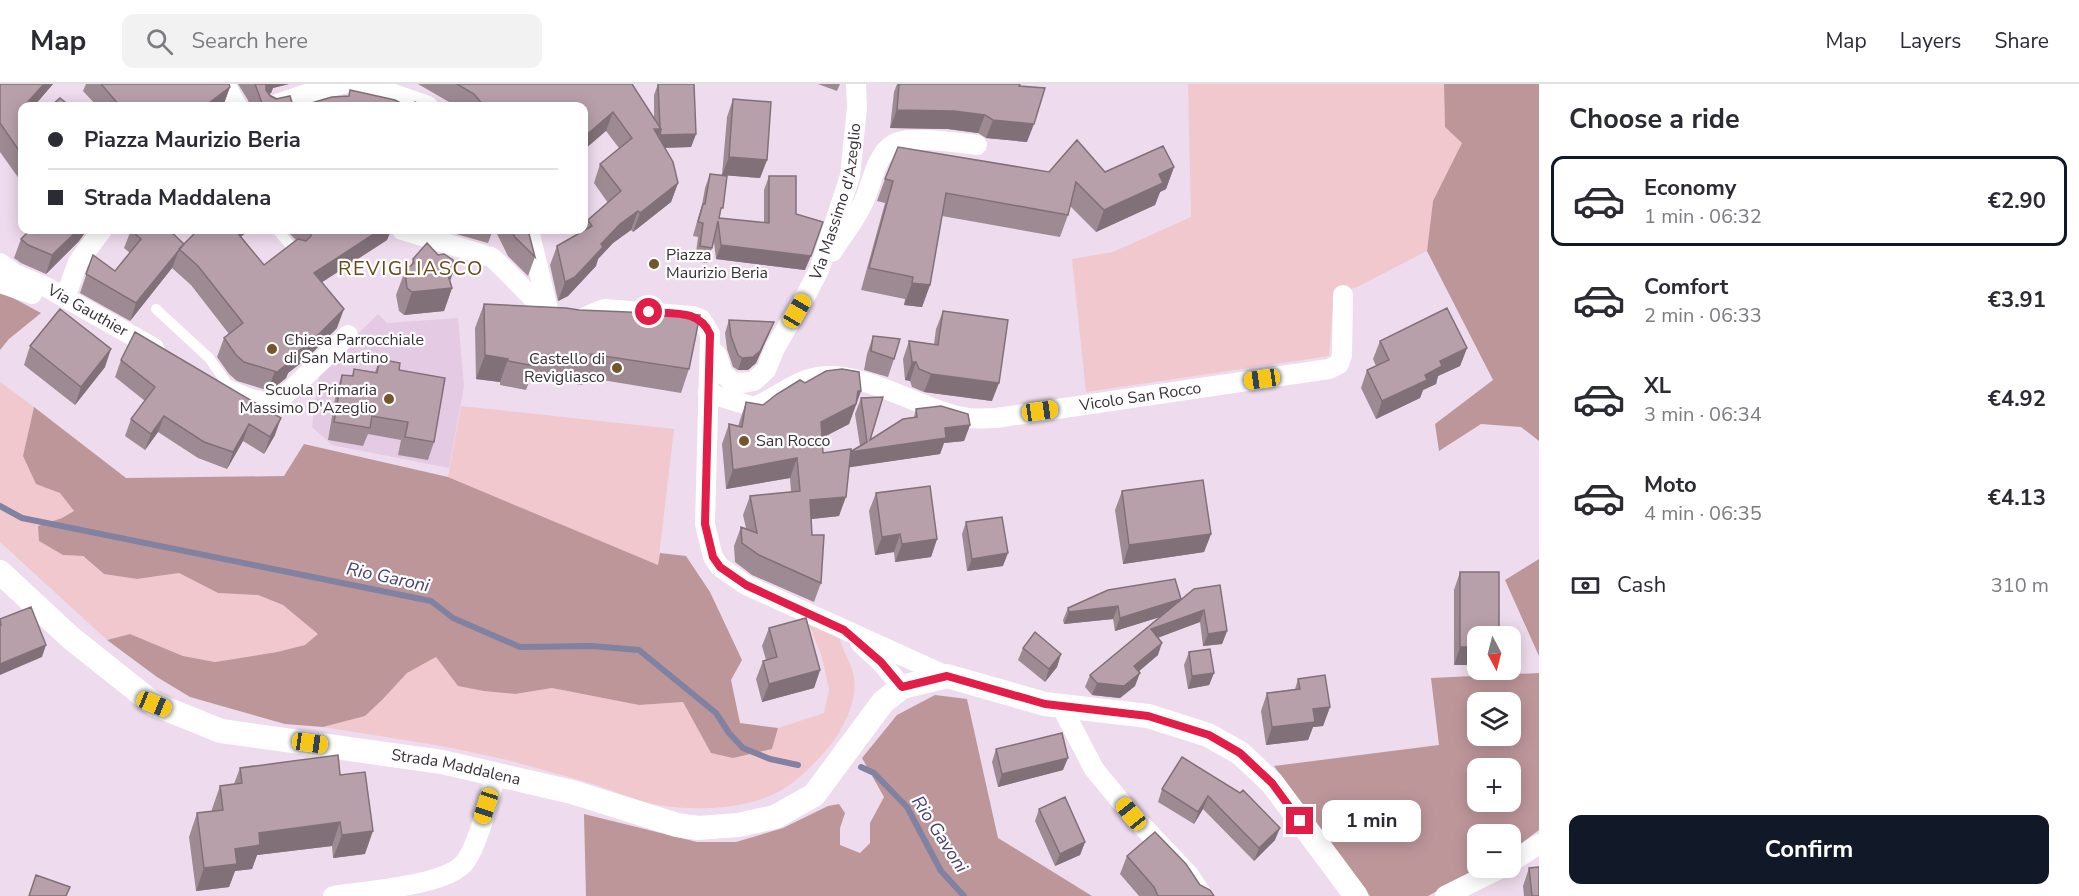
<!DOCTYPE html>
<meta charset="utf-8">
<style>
body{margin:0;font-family:"Nunito Sans",sans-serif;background:#f2f2f3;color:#2b2b33;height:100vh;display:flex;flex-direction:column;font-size:22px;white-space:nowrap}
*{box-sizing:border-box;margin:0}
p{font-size:20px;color:#7c7c81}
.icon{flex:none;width:33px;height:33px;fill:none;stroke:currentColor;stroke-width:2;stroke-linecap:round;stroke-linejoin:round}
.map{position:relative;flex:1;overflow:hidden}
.side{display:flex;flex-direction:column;background:#fff;width:540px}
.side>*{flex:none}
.hud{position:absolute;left:18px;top:18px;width:570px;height:132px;border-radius:12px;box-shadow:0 3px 15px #0003;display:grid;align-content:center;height:132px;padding:0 30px;background:#fff}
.needle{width:39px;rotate:173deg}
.controls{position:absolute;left:1467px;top:542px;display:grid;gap:12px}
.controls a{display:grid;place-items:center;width:54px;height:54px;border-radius:12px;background:#fff;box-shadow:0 3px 15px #0003;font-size:30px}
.end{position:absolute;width:27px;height:27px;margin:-14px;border:8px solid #e11d48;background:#fff;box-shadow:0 0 0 3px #fff}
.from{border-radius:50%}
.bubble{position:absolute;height:42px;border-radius:12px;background:#fff;box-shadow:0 3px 15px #0003;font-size:20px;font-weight:700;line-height:42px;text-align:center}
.car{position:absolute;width:18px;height:36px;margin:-18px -9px;border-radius:8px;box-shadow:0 0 4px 2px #0007;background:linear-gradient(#f5c518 24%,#345 0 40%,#f5c518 0 76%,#345 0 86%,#f5c518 0)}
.hud b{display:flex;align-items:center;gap:21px;height:57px;font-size:22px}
.hud b+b{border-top:2px solid #e1e1e2}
.hud i{width:15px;height:15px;background:#2b2b33}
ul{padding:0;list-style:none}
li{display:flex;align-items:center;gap:18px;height:90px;margin:0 12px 9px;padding:0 18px;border:3px solid transparent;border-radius:12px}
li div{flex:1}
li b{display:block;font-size:22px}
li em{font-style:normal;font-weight:700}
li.on{border-color:#111827}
li>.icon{width:54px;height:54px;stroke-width:1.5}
h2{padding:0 30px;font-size:27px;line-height:72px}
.pay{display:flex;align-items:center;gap:15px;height:66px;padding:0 30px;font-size:22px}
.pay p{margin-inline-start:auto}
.cta{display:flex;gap:12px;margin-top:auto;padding:12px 30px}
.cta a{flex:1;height:69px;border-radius:12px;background:#111827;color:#fff;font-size:24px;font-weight:700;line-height:69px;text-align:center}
header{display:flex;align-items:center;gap:36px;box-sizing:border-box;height:84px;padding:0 30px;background:#fff;border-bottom:2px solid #e1e1e2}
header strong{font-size:28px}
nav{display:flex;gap:33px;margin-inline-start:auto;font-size:21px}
.search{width:420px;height:54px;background:#f2f2f3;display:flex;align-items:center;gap:15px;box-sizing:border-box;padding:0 21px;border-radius:12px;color:#7c7c81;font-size:22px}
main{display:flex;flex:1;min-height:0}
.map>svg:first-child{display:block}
.built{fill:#e4cbe3}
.green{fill:#f1c8cd}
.forest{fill:#bd969a;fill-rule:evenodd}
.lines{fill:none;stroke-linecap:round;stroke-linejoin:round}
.stream{stroke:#8181a1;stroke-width:6}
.service{stroke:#fff;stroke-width:10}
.minor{stroke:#fff;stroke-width:20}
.tertiary{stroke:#fff;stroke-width:24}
.wall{fill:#9e8a93}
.shaded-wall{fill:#817078}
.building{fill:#b8a0ab;stroke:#817078;stroke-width:1.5}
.route{stroke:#e11d48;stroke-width:8}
.poi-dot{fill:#74562a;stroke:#fff;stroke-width:2}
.labels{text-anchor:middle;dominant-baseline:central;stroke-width:4.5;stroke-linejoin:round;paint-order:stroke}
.street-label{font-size:16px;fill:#393138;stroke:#fff}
.poi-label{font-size:16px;fill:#393138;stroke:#fff;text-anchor:start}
.water-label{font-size:18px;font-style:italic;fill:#454372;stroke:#fff}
.quarter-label{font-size:20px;letter-spacing:1.5px;fill:#694814;stroke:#fff}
</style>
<header>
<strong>Map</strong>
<div class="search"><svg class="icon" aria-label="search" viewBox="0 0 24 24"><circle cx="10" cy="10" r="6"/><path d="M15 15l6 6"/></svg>Search here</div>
<nav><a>Map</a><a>Layers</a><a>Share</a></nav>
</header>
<main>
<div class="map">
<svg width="1539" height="812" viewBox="0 0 1539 812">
<rect width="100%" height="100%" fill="#eedbed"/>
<path class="built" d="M378 230 387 239 458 234 464 303 449 384 332 361 312 343 319 289Z"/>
<path class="green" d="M1188 0H1444L1445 43 1463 59 1433 117 1427 167 1357 203 1334 210 1329 272 1086 308 1072 175 1113 168 1191 133Z
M0 298 34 323 23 372 36 399 60 409 74 427 62 434 38 442 63 471 82 472 104 490 137 495 179 489 218 509 258 511 283 521 319 550 305 561 277 568 215 578 183 572 130 550 107 556 0 458Z
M461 322 674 345 658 481 448 393Z
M809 541 823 544 839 552C842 567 852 579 854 594 858 620 839 654 821 672 806 688 789 705 767 713 737 725 691 727 659 721 635 717 610 705 586 698 559 690 533 683 507 676 446 661 384 653 323 643L365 632 383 615 407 589 436 573 458 602 515 610 552 604 639 621 683 618 711 669 772 665 778 644 824 629 829 606 822 573Z"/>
<path class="forest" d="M1444 0H1539V357L1521 343 1481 340 1439 367 1435 340 1493 296 1427 167 1433 117 1462 59 1445 43Z
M0 207 41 229 9 255 0 266Z
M34 323 126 394 284 392 304 360 448 393 658 481 660 469 686 472 710 508 742 576 731 596 740 639 778 644 772 665 733 674 711 669 683 618 639 621 552 604 515 610 484 607 458 602 436 573 407 589 383 615 365 632 323 643 285 640 190 613 157 593 107 556 130 550 183 572 215 578 277 568 305 561 318 550 283 521 258 511 218 509 179 489 137 495 104 490 83 472 63 471 39 457 38 442 62 434 74 427 60 409 36 400 23 372Z
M1539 475V572L1505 496Z
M1539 589V746L1511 767 1510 750H1478V783H1481L1428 812H1370L1274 682 1439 661 1431 594ZM1478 618H1510V651H1478ZM1478 684H1510V717H1478Z
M935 611 967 615 998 754 1092 812H586L584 730 697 758H736L783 744 828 722 839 720 845 729 840 744V761L860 769 870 759V739L884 713 862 674 897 631Z"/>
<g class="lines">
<path class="stream" d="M0 422 22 434 431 517 453 534 520 563 592 562 639 566 716 629 729 649 743 664 770 675 798 681
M861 683 874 689 907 723 941 787 964 812"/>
<path class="service" d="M277 146 297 169
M156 225 209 274 231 305"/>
<g class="minor">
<path d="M225 0 237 22"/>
<path d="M355 0 385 7 428 22"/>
<path d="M271 22 324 4 344 0"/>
<path d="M402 146 491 173C510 187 548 238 570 238 581 238 594 227 605 225L692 232 701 235 710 250 705 440 713 473 720 483 746 501 947 592"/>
<path d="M529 146 549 229"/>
<path d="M832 168C841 154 852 140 860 125 872 106 873 72 894 60 908 51 959 59 977 61"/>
<path id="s1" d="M0 179 15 190 46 203 154 264"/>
<path d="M0 199 32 210"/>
<path d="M65 214 78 178 102 146"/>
<path id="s2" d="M712 267 717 271 723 290 733 298 743 299 754 297 766 286 775 264 807 209 819 186 850 92 857 24 856 0"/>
<path d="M224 304C242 311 253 318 274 319L294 303 348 251"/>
<path id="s3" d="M708 309 754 323C775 315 794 297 817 293 864 285 922 327 968 334 977 335 987 334 996 334L1329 285 1339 280 1342 271 1343 211"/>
<path d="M860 559 881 578 902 603"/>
<path d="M1061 622 1094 685 1131 730 1189 791 1203 812"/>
<path d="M1510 779 1539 760"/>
<path d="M333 812C364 807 447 802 465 778 479 759 489 714 496 691"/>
<path d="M1445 812 1503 783"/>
</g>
<path class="tertiary" id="s4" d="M0 488 71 554 154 620 221 647 442 678 572 708 677 741 698 744 738 741 775 733 814 711 883 618 902 603 947 592 1045 620 1148 632 1208 651 1240 669 1272 699 1356 812"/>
</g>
<path class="wall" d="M0 0H53L34 22H22V94L20 96 0 68Z
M86 0H229L230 3 223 22H97L83 7Z
M238 0H289L273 4 271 9 269 10 293 22H250L248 16Z
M418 0H632L654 35V11L658 0H694L696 50 691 63 664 64 678 99 671 118 633 148 631 146 613 159 598 175 596 182 568 212 558 217 550 181 557 162 584 146 588 136 608 119 594 99 600 80 619 64 606 47 584 22H456Z
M818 0H840L837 7Z
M897 0H1020L1027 58 986 54 978 49 948 45 890 44 894 8Z
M733 15 767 76 760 94 722 91 727 33Z
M1174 83 1166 105 1160 108 1155 121 1096 148 1070 122 1068 131 1060 153 942 132 930 201 922 223 904 221 905 215 861 206 885 119 877 117 885 95 1049 88H1105Z
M710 90 719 134 764 139V106L769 92 796 130 805 186 716 175 714 158 707 179 695 177 698 153 693 152 698 134 702 121 705 104Z
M30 146H87L79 157 46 190 21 179 14 174 21 155Z
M131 146 183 161 198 146H249L241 152 264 181 296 156 286 146H391L387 156 322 198 337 244 306 275 288 289 286 294 270 307 237 297 229 290 217 273 224 254 229 250 191 201 172 184 130 237 80 209 93 171 115 187 130 169 124 164Z
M442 146H493L488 159Z
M495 146H528L535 173 528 192 508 172Z
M413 175 454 186 450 197 452 204 444 227 404 231 399 227 396 211 405 187 411 182Z
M484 220 689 285 681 309 584 293 582 301 531 293 526 306 500 301V298L476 295 475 244Z
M943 227 992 317 924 308 912 303 910 297 905 296 903 275 909 257 934 260 936 245Z
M729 236 774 238 769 250 756 279 748 286H738L733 283 727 265 725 249Z
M873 252 894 275 888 293 864 286 867 270Z
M1380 257 1467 264 1460 282 1438 292 1436 300 1423 306 1420 314 1376 335 1361 304 1367 286 1376 282 1373 275Z
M30 262 105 283 75 321 24 281Z
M380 275 399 286 434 358 428 376 398 371 401 356 368 350 363 362 328 356 336 309 342 291 352 292 354 285 375 288Z
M121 276 275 351 264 370 243 357 227 385 198 374 158 348 145 366 125 352 131 335 145 317 115 293Z
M805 299 861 307 849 340 822 354 823 369 851 368 860 362 855 330 861 314 870 356 914 333 916 325 970 341 964 357 944 359 940 370 849 383 839 432 811 435 812 451 821 499 814 518 752 491 735 478 734 462 741 443 746 444 743 431 750 412 791 408 790 394 726 405 722 360 729 340 738 342 746 318 763 321Z
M1122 407 1211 450 1204 468 1123 480 1115 426Z
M876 409 937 455 931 473 895 478 894 468 875 471 869 427Z
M966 438 1003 482 967 487 962 450Z
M1460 488H1499L1454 581V506Z
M1194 505 1227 547 1222 560 1203 562 1200 538 1158 553V571L1138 587 1135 602 1120 614 1092 611 1085 603 1090 591 1160 533 1115 547 1113 535 1064 540 1063 536 1068 524 1181 516Z
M769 544 820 586 814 604 762 618 756 595 763 577 766 576 762 562Z
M1023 564 1061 570 1057 583 1045 598 1018 576Z
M1189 568 1214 589 1209 601 1188 605 1184 581Z
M1298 595 1330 623 1323 642 1313 643 1308 656 1266 661 1261 627 1267 609 1295 605Z
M996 665 1063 686 998 703 992 678Z
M1182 673 1275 756 1254 777 1203 725 1194 740 1158 718 1162 705Z
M240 684 340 691 365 770 333 774 332 762 257 771 252 785 235 787 229 803 196 807 189 753 197 729 212 727V725L220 702 234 700Z
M1039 725 1085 758 1080 771 1055 782 1035 737Z
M1127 772 1200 801 1214 812H1139L1120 790Z
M1529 784 1539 812H1524L1523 802Z"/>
<path class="shaded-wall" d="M44 0H53L34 22H24Z
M263 0H289L273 4 271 9 262 14Z
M230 3 223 22H205Z
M22 25V36L19 29Z
M897 26 954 27 985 31 978 49 948 45 890 44Z
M613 28 606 47 584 66V53Z
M993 36 1034 40 1027 58 986 54Z
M654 45H661L654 64Z
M696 50 691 63 655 64 660 51Z
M729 73 767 76 760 94 722 91Z
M1174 83 1166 105 1160 108 1155 121 1096 148 1104 126 1159 90Z
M678 99 671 118 633 148 640 129Z
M638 127 631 146 613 159 598 175 596 182 568 212 558 217 565 198 620 140Z
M78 146H87L79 157 46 190 52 171Z
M235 146H249L228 164Z
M380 146H391L387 156 307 208 314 189Z
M721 161 811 172 805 186 716 175Z
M179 166 172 184 130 237 136 219Z
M454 186 447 204H452L444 227 404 231 412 208 448 191Z
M912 199 930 201 922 223 904 221Z
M344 225 337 244 306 275 288 289 286 294 270 307 268 306 275 287Z
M774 238 769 250 756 279 748 286H738L742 274Z
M1467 264 1460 282 1438 292 1436 300 1423 306 1420 314 1376 335 1382 317 1425 291 1440 277Z
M111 265 105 283 75 321 81 303Z
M485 271 508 275 500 298 476 295Z
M912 278H916L910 297 905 296Z
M931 290 999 299 992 317 924 308Z
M858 307H861L849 340 814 358 821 338Z
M164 332 158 348 145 366 151 350Z
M281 334 275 351 264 370 270 353Z
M249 340 243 357 227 385 233 368Z
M970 341 964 357 944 359 940 370 845 384 850 368 945 344Z
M797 374 790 394 726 405 733 386Z
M846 413 839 432 803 436 810 416Z
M900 450 894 468 875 471 882 453Z
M1211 450 1204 468 1123 480 1129 461Z
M937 455 931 473 895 478 902 460Z
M1008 469 1003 482 967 487 972 475Z
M1181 515 1176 528 1115 547 1120 534Z
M1118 522 1113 535 1064 540 1069 528Z
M1204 526 1200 538 1147 558 1151 545Z
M1227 547 1222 560 1203 562 1208 550Z
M1162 559 1158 571 1130 595 1134 582Z
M46 561 42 573 0 591V580Z
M1460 563H1478V581H1454Z
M1061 570 1057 583 1045 598 1049 585Z
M820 586 814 604 762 618 769 600Z
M1140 589 1135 602 1120 614 1092 611 1097 599Z
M1214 589 1209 601 1188 605 1192 592Z
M1330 623 1323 642 1313 643 1308 656 1266 661 1272 643 1313 625Z
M1068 674 1063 686 998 703 1002 690Z
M1208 712 1203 725 1194 740 1198 728Z
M340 738 332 762 257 771 252 785 235 787 229 803 196 807 204 784 259 749Z
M1280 744 1275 756 1254 777 1259 764Z
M373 747 365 770 333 774 342 751Z
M1085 758 1080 771 1055 782 1060 770Z"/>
<path class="building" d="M0 0H44L24 22H22V25L19 29 22 33V71L0 39Z
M101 0H229L230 3 205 22H120Z
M255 0H266V6L270 12 276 15 290 12 293 22H263Z
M457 0H632L661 45H654L673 78 678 99 640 129 638 127 620 140 601 160 603 163 575 193 565 198 557 162 592 142 588 136 621 107 600 80 632 54 613 28 584 53V22H484L474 10Z
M658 0H694L696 50 660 51 661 45 660 43Z
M899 0H1020L1019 2 1045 4 1034 40 993 36 985 31 954 27 897 26Z
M350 6 395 16 406 22H301L332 13 349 12Z
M60 14 70 22H51Z
M733 15 771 18 767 76 729 73Z
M415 18 422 22H413Z
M1077 56 1105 88 1163 62 1174 83 1159 90 1163 99 1104 126 1076 98 1068 131 946 109 930 201 912 199 913 193 869 184 893 97 885 95 898 63 1049 88Z
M710 90 727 92 723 124H721L719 134 769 139V92H796V130L823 138 811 172 721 161 718 137 712 164 700 162 703 139 698 138 703 120H705Z
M30 146H78L52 171 28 161 21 155Z
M131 146H169L184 160 136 219 86 190 93 171 115 187 141 155Z
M198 146H235L264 181 298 155 306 157 311 152 310 146H380L314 189 344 225 313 256 292 272 293 275 277 288 244 278 236 271 224 254 243 239 198 182 179 165Z
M511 146H528L535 173 515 153Z
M427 159 438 171 444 170 453 176 454 186 448 191 452 204 412 208 407 204 405 187 414 179 413 175Z
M484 220 566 224 579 226 700 231 689 285 591 270 590 277 535 269V282L508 277V275L485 271Z
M1447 224 1467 264 1440 277 1442 282 1425 291 1427 296 1382 317 1367 286 1389 276 1380 257Z
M60 225 111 265 81 303 30 262Z
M943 227 1008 236 999 299 931 290 919 285 916 278H912L909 257 938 261Z
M729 236 774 238 760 267 753 273 742 274 738 271 731 252Z
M135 248 281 334 270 353 249 340 233 368 204 358 164 332 151 350 131 335 155 303 121 276Z
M873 252 900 255 894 275 871 267Z
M380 275 400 279 399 286 445 294 434 358 405 353 408 338 372 332 370 344 334 338 342 291 353 292 354 285 377 289Z
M842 285 859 288 861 307H858L856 320 821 338 823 369 851 365 846 413 810 416 812 451H824L821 499 759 471 742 459 741 443 757 449 750 412 800 407 797 374 733 386 729 340 742 343 746 318 763 321 777 310 800 296 805 299 826 287Z
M883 313 870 356 903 335 917 333 916 325 941 322 968 330 970 341 945 344 946 354 850 368 867 358 861 314Z
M1203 396 1211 450 1129 461 1122 407Z
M930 402 937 455 902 460 900 450 882 453 876 409Z
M1002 433 1008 469 972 475 966 438Z
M1460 488H1499V552H1478V563H1460Z
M1175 495 1181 515 1120 534 1118 522 1069 528 1068 524 1108 506Z
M1220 501 1227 547 1208 550 1204 526 1151 545 1162 559 1134 582 1140 589 1124 602 1097 599 1090 591 1194 505Z
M31 523 46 561 0 580V541H1L0 535Z
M806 534 820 586 769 600 763 577 777 573 769 544Z
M1035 548 1061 570 1049 585 1023 564Z
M1210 565 1214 589 1192 592 1189 568Z
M1325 591 1330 623 1313 625 1315 638 1272 643 1267 609 1300 605 1298 595Z
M1062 649 1068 674 1002 690 996 665Z
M338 671 340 691 365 688 373 747 342 751 340 738 259 749 260 761 235 765 237 780 204 784 197 729 223 726 220 702 242 699 240 684Z
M1182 673 1240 709 1243 706 1280 744 1259 764 1208 712 1198 728 1162 705Z
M1065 713 1085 758 1060 770 1039 725Z
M1155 748 1186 780 1200 801 1210 806 1214 812H1158L1154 803 1127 772Z
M1539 783V812H1532L1529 784Z
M36 791 70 803 66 812H29Z"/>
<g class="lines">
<path class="route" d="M649 228C673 230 699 225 710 250L705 440 713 473 720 483 746 501 844 546 881 578 902 603 947 592 1045 620 1148 632 1209 651 1240 669 1272 699 1300 737"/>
</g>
<g class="poi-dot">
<circle cx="654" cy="180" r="6"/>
<circle cx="272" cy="265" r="6"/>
<circle cx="617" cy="284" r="6"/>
<circle cx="389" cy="315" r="6"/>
<circle cx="744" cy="357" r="6"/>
</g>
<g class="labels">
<g class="street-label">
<text stroke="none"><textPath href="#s2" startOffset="261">Via Massimo d'Azeglio</textPath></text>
<text stroke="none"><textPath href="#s1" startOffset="100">Via Gauthier</textPath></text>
<text stroke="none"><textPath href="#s3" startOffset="450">Vicolo San Rocco</textPath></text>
<text stroke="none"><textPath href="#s4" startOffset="513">Strada Maddalena</textPath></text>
</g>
<g class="poi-label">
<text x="666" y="171">Piazza<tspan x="666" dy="18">Maurizio Beria</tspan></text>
<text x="284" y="256">Chiesa Parrocchiale<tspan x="284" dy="18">di San Martino</tspan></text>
<text x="605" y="275" text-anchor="end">Castello di<tspan x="605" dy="18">Revigliasco</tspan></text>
<text x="377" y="306" text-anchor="end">Scuola Primaria<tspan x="377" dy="18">Massimo D'Azeglio</tspan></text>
<text x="756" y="357">San Rocco</text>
</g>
<g class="water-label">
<text transform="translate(388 493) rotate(12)">Rio Garoni</text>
<text transform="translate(940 750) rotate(57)">Rio Gavoni</text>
</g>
<g class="quarter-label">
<text x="411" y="184">REVIGLIASCO</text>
</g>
</g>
</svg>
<div class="controls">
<a><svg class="needle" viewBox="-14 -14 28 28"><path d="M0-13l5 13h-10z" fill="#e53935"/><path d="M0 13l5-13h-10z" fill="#7c7c81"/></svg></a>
<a><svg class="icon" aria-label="layers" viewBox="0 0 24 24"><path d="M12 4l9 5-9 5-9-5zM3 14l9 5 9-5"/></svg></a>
<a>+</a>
<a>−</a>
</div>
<i class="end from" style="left:649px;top:228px"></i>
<i class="end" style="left:1300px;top:737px"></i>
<div class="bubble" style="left:1322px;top:716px;width:99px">1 min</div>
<i class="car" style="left:797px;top:227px;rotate:30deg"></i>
<i class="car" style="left:1262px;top:295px;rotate:262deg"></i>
<i class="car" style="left:1040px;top:327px;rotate:82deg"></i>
<i class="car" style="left:154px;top:620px;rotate:112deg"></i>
<i class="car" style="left:310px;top:659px;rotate:98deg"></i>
<i class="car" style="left:486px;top:722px;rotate:198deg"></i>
<i class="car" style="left:1131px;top:730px;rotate:321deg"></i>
<div class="hud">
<b><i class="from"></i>Piazza Maurizio Beria</b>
<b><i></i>Strada Maddalena</b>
</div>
</div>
<section class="side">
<h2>Choose a ride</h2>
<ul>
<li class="on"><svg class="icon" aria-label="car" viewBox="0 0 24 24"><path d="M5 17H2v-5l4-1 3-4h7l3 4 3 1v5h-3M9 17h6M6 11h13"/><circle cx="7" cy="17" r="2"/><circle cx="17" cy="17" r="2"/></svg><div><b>Economy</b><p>1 min · 06:32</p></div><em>€2.90</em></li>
<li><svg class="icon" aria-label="car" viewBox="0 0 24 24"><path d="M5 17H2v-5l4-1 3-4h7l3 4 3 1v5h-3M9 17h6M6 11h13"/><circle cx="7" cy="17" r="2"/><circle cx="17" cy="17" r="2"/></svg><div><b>Comfort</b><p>2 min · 06:33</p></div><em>€3.91</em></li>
<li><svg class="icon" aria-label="car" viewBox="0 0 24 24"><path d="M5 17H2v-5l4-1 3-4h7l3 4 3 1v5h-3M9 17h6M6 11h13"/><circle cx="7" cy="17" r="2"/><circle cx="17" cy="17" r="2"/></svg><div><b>XL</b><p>3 min · 06:34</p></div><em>€4.92</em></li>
<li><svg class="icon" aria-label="car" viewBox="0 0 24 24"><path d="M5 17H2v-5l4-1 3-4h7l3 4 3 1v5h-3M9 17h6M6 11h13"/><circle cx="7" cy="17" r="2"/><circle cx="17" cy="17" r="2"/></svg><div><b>Moto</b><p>4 min · 06:35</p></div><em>€4.13</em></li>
</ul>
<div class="pay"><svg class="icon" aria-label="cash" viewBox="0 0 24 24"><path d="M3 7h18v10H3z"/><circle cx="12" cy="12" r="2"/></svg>Cash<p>310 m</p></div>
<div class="cta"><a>Confirm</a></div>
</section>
</main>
